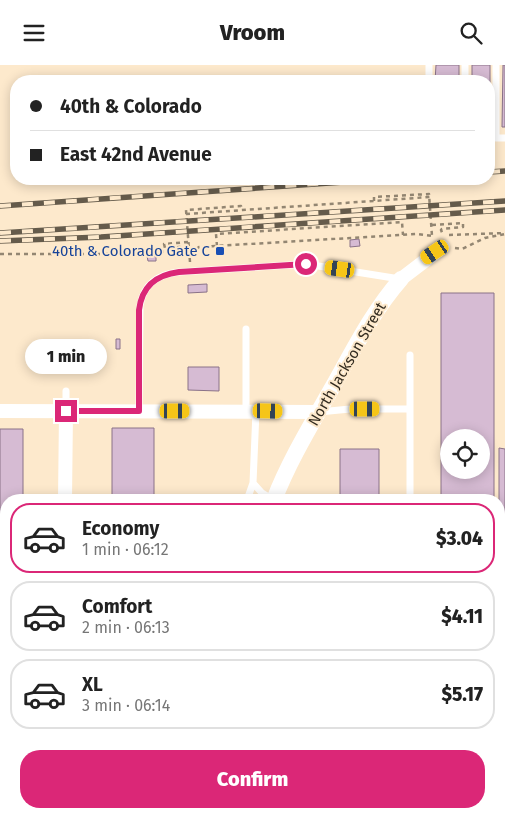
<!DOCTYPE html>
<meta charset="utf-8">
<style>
body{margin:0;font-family:"Fira Sans",sans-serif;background:#f6f6f6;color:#222;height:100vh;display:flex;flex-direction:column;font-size:19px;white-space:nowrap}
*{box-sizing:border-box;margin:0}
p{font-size:16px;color:#767676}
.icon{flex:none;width:28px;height:28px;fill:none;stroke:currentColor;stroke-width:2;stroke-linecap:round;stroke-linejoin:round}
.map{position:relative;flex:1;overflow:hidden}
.sheet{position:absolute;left:0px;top:429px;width:505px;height:324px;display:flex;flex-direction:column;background:#fff;border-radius:20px 20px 0 0;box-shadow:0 2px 12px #0003}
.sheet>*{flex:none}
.hud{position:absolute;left:10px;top:10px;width:485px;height:110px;border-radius:20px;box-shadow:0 2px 12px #0003;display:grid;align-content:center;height:110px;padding:0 20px;background:#fff}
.controls{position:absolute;left:440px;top:364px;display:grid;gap:10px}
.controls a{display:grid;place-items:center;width:50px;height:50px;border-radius:50%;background:#fff;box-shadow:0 2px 12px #0003;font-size:25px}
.end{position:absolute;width:22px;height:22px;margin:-11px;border:6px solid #db2777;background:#fff;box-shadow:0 0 0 2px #fff}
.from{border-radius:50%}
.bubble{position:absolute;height:35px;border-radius:18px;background:#fff;box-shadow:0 2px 12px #0003;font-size:16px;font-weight:800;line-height:35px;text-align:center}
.car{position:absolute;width:15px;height:30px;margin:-15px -8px;border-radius:6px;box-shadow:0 0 4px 1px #0007;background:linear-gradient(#f5c518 24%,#345 0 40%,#f5c518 0 76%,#345 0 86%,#f5c518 0)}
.hud b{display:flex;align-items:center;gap:18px;height:48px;font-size:19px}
.hud b+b{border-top:1px solid #e0e0e0}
.hud i{width:12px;height:12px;background:#222}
ul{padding:9px 0 0;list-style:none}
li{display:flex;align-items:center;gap:15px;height:70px;margin:0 10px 8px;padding:0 10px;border:2px solid #e0e0e0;border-radius:20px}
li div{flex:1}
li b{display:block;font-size:19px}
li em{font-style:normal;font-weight:800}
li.active{border-color:#db2777}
li>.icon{width:45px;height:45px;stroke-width:1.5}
.primary-button{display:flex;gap:10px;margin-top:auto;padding:10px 20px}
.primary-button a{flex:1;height:58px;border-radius:20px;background:#db2777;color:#fff;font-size:20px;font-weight:800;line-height:58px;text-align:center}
header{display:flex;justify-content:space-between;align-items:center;height:65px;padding:0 20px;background:#fff;font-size:22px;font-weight:800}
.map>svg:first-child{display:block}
.building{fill:#d6bbd3;stroke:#8a7288;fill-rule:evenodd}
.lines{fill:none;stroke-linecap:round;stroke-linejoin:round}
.path{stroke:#938672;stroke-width:2.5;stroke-dasharray:4 4;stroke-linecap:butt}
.service{stroke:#fff;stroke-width:7}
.minor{stroke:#fff;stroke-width:14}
.tertiary{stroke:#fff;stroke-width:16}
.rail-casing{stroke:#655b4b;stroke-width:5.5}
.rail{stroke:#fde9cc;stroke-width:4;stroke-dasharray:11;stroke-linecap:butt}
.route{stroke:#db2777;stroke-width:6}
.transit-dot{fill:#1a4fb4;stroke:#fde9cc;stroke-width:2}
.labels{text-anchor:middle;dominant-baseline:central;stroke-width:4;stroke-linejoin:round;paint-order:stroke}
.transit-label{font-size:15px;fill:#164399;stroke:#fde9cc;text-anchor:end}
.street-label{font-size:15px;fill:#312a1f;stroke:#fde9cc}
</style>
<header><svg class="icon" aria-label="menu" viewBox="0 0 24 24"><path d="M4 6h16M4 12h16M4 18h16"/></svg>Vroom<svg class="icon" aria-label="search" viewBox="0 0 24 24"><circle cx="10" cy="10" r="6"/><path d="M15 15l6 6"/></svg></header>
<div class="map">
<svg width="505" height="752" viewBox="0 0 505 752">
<rect width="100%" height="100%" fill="#fde9cc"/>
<path class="building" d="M436 0H459V16H435Z
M472 0H490V62L489 16H472Z
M503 0H505V62H502Z
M359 174 360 181 350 182V175Z
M147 191H156V196H148Z
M207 219V227L188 228V220Z
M441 228H494V435H441ZM449 372H481V405H449Z
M116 274H120V284H116Z
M188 302H219V326L188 325Z
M112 363H154V435H112Z
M0 364H23V435H6V528H0Z
M499 383 505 384V507L499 511Z
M340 384H379V435H340Z
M499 651H505V678H499Z
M0 654H6V691H0Z
M0 706H6V746H45V748L32 749 33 752H13V748L0 749Z
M499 712H505V752H489V746H499Z
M94 746H148L147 752H94Z
M175 746H201V752H175Z
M379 746H395V752H379Z
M461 746H476V752H461Z"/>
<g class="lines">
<path class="path" d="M374 136V132L429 129 432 171
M186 149 430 132
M432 160 463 158V162L442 164 441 165 443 170
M449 170 505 168
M188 177 164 179 165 183 180 182 182 186 189 189 199 182 417 169 432 171
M217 181 216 169 402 157 403 170
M455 183 462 184 485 173 505 169
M0 189H114L182 186
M190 197 186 145 241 141 242 145"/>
<path class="service" d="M496 0V73H505
M429 16V0
M465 16V0
M246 264V347
M66 346V326
M139 346 140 241C143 219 159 209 179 207L306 199 400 214
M319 347 350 344H410
M253 418 262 428 273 435
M247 435 253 418 256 346
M410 435V290
M499 640 505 637
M84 746V752
M205 746V752"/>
<path class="minor" d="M401 214 443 182
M0 346 318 347
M65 435 66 346
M0 605H6
M499 607H505
M499 688H505
M444 746 445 752"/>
<path class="tertiary" d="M274 435C289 396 311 360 332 323 353 286 372 247 401 214
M248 746V752"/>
<g class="rail-casing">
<path id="rail" d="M489 107 505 106
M0 141 387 114
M0 168 505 136
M0 176 101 172 505 145"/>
</g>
<use href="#rail" class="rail"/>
</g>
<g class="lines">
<path class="route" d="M66 346H139V245C142 221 156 210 179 207L306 199"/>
</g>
<rect class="transit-dot" x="215" y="181" width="10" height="10" rx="2.5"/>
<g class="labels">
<g class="transit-label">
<text x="210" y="186">40th &amp; Colorado Gate C</text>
</g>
<g class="street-label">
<text transform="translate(347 299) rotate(-60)">North Jackson Street</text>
</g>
</g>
</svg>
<div class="controls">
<a><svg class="icon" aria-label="locate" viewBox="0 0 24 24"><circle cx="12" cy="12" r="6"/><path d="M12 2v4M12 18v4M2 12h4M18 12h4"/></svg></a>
</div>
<i class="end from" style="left:306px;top:199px"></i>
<i class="end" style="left:66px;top:346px"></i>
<div class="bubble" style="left:25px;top:274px;width:82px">1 min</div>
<i class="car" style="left:435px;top:187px;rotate:236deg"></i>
<i class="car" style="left:340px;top:204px;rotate:278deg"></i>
<i class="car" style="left:365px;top:344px;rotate:90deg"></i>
<i class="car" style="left:175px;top:346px;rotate:90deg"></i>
<i class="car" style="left:268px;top:346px;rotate:91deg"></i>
<div class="hud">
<b><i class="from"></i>40th &amp; Colorado</b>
<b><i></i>East 42nd Avenue</b>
</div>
<section class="sheet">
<ul>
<li class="active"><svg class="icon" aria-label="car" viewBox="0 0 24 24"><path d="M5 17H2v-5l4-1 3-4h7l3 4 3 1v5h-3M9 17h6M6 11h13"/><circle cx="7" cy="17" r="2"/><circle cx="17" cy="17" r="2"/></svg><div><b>Economy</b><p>1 min · 06:12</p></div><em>$3.04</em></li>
<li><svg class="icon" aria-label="car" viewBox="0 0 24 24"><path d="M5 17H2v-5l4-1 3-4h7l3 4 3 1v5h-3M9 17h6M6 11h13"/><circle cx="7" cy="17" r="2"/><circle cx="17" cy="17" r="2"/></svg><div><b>Comfort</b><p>2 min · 06:13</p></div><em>$4.11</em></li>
<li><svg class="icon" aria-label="car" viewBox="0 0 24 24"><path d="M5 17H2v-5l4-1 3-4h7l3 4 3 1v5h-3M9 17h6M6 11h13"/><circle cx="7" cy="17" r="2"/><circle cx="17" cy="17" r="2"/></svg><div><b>XL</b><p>3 min · 06:14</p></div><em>$5.17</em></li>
</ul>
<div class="primary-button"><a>Confirm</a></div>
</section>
</div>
